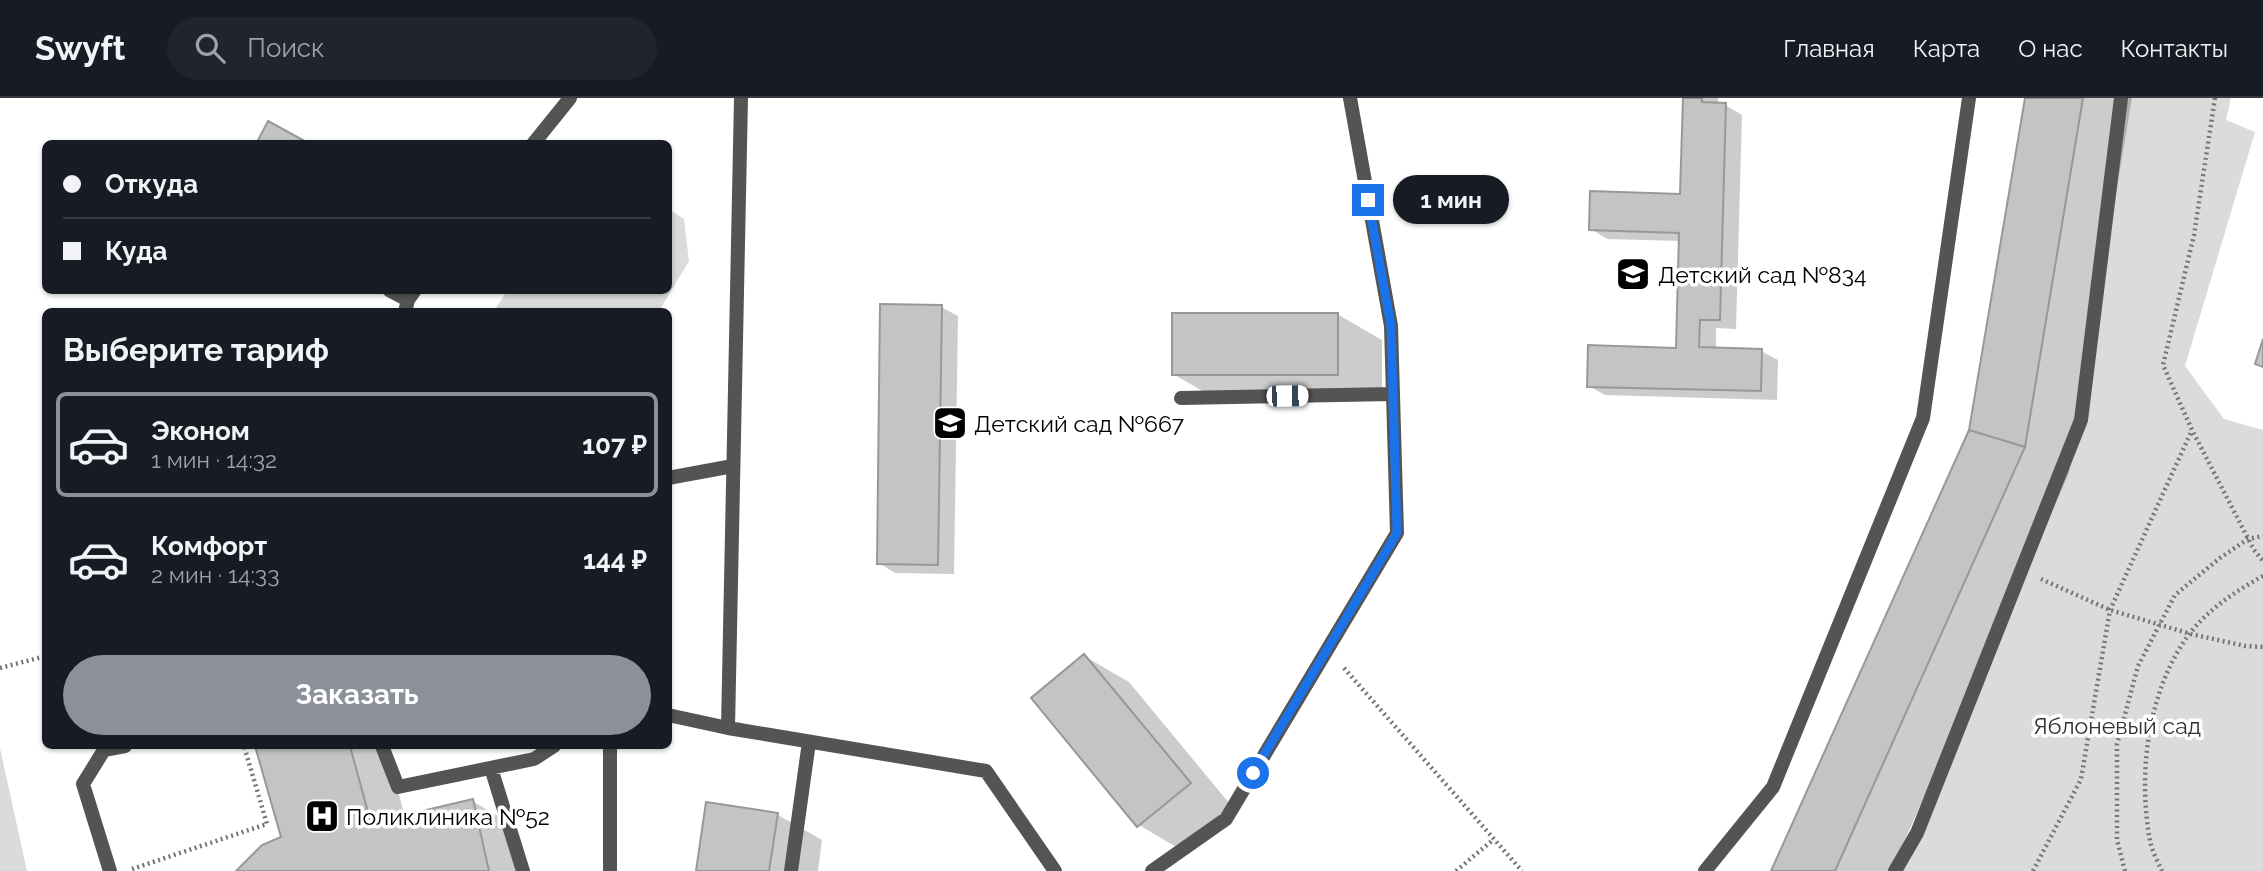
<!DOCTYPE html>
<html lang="ru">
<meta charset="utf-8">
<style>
body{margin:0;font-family:Raleway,sans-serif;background:#20242c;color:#f1f3f6;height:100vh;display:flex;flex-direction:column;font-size:26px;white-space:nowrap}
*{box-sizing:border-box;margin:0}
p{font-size:23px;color:#9ea1a6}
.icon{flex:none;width:38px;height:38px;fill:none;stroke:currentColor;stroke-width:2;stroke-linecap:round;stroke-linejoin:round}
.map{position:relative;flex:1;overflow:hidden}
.sheet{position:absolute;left:42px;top:210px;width:630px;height:441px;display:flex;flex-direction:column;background:#171b24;border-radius:10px;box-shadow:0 2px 5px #0004}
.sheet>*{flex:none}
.hud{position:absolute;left:42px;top:42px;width:630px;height:154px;border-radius:10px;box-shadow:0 2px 5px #0004;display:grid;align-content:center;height:154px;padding:0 21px;background:#171b24}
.end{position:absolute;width:32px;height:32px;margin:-16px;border:9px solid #1a73e8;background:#fff;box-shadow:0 0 0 4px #fff}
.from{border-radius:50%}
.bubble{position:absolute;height:49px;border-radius:24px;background:#171b24;box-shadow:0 2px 5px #0004;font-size:23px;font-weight:700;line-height:49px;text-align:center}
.car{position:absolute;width:21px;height:42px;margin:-21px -10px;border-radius:9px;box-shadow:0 0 5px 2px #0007;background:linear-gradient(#fff 24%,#345 0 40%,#fff 0 76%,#345 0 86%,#fff 0)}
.hud b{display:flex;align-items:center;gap:24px;height:66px;font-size:26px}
.hud b+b{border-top:2px solid #363941}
.hud i{width:18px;height:18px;background:#f1f3f6}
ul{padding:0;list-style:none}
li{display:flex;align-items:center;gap:21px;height:105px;margin:0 14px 10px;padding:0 7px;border:4px solid transparent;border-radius:10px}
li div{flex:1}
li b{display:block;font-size:26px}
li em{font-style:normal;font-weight:700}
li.on{border-color:#8c9099}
li>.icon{width:63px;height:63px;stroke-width:1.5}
h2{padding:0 21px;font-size:32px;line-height:84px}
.cta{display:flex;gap:14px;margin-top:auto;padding:14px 21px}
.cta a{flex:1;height:80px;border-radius:42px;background:#8c9099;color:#fff;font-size:28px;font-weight:700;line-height:80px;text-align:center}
header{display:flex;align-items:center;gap:42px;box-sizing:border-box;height:98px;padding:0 35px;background:#171b24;border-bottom:2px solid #363941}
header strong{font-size:33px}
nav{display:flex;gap:38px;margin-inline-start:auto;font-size:24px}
.search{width:490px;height:63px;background:#20242c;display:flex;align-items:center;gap:18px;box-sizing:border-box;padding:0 24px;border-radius:38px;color:#9ea1a6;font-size:26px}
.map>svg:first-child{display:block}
.green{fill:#dbdbdb}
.shadow{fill:#0003}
.building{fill:#c4c4c4;stroke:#989898;stroke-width:2}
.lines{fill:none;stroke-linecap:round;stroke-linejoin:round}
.path{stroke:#767676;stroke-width:4.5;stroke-dasharray:2 3.5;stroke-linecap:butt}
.lane{stroke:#545454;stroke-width:14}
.route{stroke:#1a73e8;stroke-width:9}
.labels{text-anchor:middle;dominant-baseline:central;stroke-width:7;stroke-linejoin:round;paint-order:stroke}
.poi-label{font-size:23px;fill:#000;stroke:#fff;text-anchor:start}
.park-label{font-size:23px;fill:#323232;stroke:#fff}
</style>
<header>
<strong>Swyft</strong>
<div class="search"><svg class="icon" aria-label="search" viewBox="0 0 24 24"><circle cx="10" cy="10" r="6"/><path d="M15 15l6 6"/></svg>Поиск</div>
<nav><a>Главная</a><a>Карта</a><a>О нас</a><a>Контакты</a></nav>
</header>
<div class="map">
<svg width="2263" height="773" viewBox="0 0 2263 773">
<rect width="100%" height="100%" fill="#fff"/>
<path class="green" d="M2121 0H2231L2226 22 2255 34 2185 268 2224 321 2263 332V773H1895L2081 322Z
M669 111 684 121 689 163 659 213H494L507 193 668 192Z
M0 650 27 773H0Z"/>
<path class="shadow" d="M1685 0H1718V7H1725L1742 17 1736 231 1716 230V251L1761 253 1778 262 1777 302 1605 297 1589 288 1678 252 1681 143 1607 141 1591 131 1682 97Z
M2027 0H2132L2069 375 1891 773H1773L1971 333Z
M941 209 958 218 954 476 895 475 879 465Z
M1337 216 1382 242V302H1218L1173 276Z
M1084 558 1129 584 1234 711 1183 753 1139 727Z
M256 648H386L405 719 472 703 515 728 526 773H238L283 740Z
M778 717 822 742 818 773H697Z"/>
<path class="building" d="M1683 0H1702V4L1726 5 1720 222H1700L1699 249 1762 251 1761 293 1587 289 1588 247 1676 250 1679 135 1589 132 1590 93 1680 96Z
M2025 0H2083L2025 349 1969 332Z
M268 23 310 46H256Z
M880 206 942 207 938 467 877 466Z
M1172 215H1338V277H1172Z
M2263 241V269L2255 266Z
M1969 332 2025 349 1835 773H1771Z
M1084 556 1191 685 1137 729 1031 600Z
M255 648H350L371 725 473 701 489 773H236L262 747 281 739Z
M706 704 778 715 769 773H696Z"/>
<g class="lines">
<path class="path" d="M2215 0 2194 137 2163 267 2192 332 2254 452 2263 463
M2041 481 2110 512 2191 536 2245 548 2263 549
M0 570 46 558
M1344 570 1522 773
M132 771 267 726 244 648
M1456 773 1494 741
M2033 773 2081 681 2110 512 2192 332
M2125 773 2117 742V646L2138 568 2175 497 2220 460 2248 441 2263 438
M2162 773C2158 764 2152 753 2150 743 2138 677 2147 598 2185 542 2204 514 2234 494 2263 478"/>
<path class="lane" d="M533 46 570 0
M389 192 408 202
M405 214 408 202 415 192
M1181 300 1393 296
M668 380 733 368
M668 617 728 630 741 0
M728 630 986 673 1055 773
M382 648 398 689 534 661 554 648
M610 648V773
M491 670 523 773
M110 773 83 686 104 652 125 648
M791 773 809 644
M1152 773 1226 721 1397 435 1391 228 1350 0
M1705 773 1773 689 1923 320 1969 0
M1895 773 1917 735 2081 322 2121 0"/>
</g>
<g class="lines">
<path class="route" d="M1253 675 1397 435 1391 228 1368 102"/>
</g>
<defs>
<g id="school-square" transform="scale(1.75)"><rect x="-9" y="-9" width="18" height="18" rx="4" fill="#000" stroke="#fff"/><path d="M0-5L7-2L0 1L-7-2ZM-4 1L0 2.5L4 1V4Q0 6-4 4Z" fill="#fff"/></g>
<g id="hospital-square" transform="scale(1.75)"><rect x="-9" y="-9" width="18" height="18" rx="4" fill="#000" stroke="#fff"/><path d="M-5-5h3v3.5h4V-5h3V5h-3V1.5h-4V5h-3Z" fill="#fff"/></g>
</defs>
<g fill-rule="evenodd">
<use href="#school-square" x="1633" y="176"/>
<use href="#school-square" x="950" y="325"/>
<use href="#hospital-square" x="322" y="718"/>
</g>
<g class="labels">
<g class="poi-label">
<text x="1658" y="176">Детский сад №834</text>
<text x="974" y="325">Детский сад №667</text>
<text x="346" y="718">Поликлиника №52</text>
</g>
<g class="park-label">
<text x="2117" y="627">Яблоневый сад</text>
</g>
</g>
</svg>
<i class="end from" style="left:1253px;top:675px"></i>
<i class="end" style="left:1368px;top:102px"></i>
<div class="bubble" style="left:1393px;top:77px;width:116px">1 мин</div>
<i class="car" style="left:1287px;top:298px;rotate:89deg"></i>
<div class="hud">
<b><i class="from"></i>Откуда</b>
<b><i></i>Куда</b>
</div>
<section class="sheet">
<h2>Выберите тариф</h2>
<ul>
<li class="on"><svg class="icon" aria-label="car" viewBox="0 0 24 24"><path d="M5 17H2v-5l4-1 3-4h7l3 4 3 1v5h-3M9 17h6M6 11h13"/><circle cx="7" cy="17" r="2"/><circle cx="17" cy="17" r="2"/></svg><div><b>Эконом</b><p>1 мин · 14:32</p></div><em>107 ₽</em></li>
<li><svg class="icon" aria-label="car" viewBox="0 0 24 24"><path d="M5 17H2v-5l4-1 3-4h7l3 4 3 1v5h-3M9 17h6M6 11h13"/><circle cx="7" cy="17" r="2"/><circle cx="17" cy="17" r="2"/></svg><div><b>Комфорт</b><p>2 мин · 14:33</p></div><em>144 ₽</em></li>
</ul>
<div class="cta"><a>Заказать</a></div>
</section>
</div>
